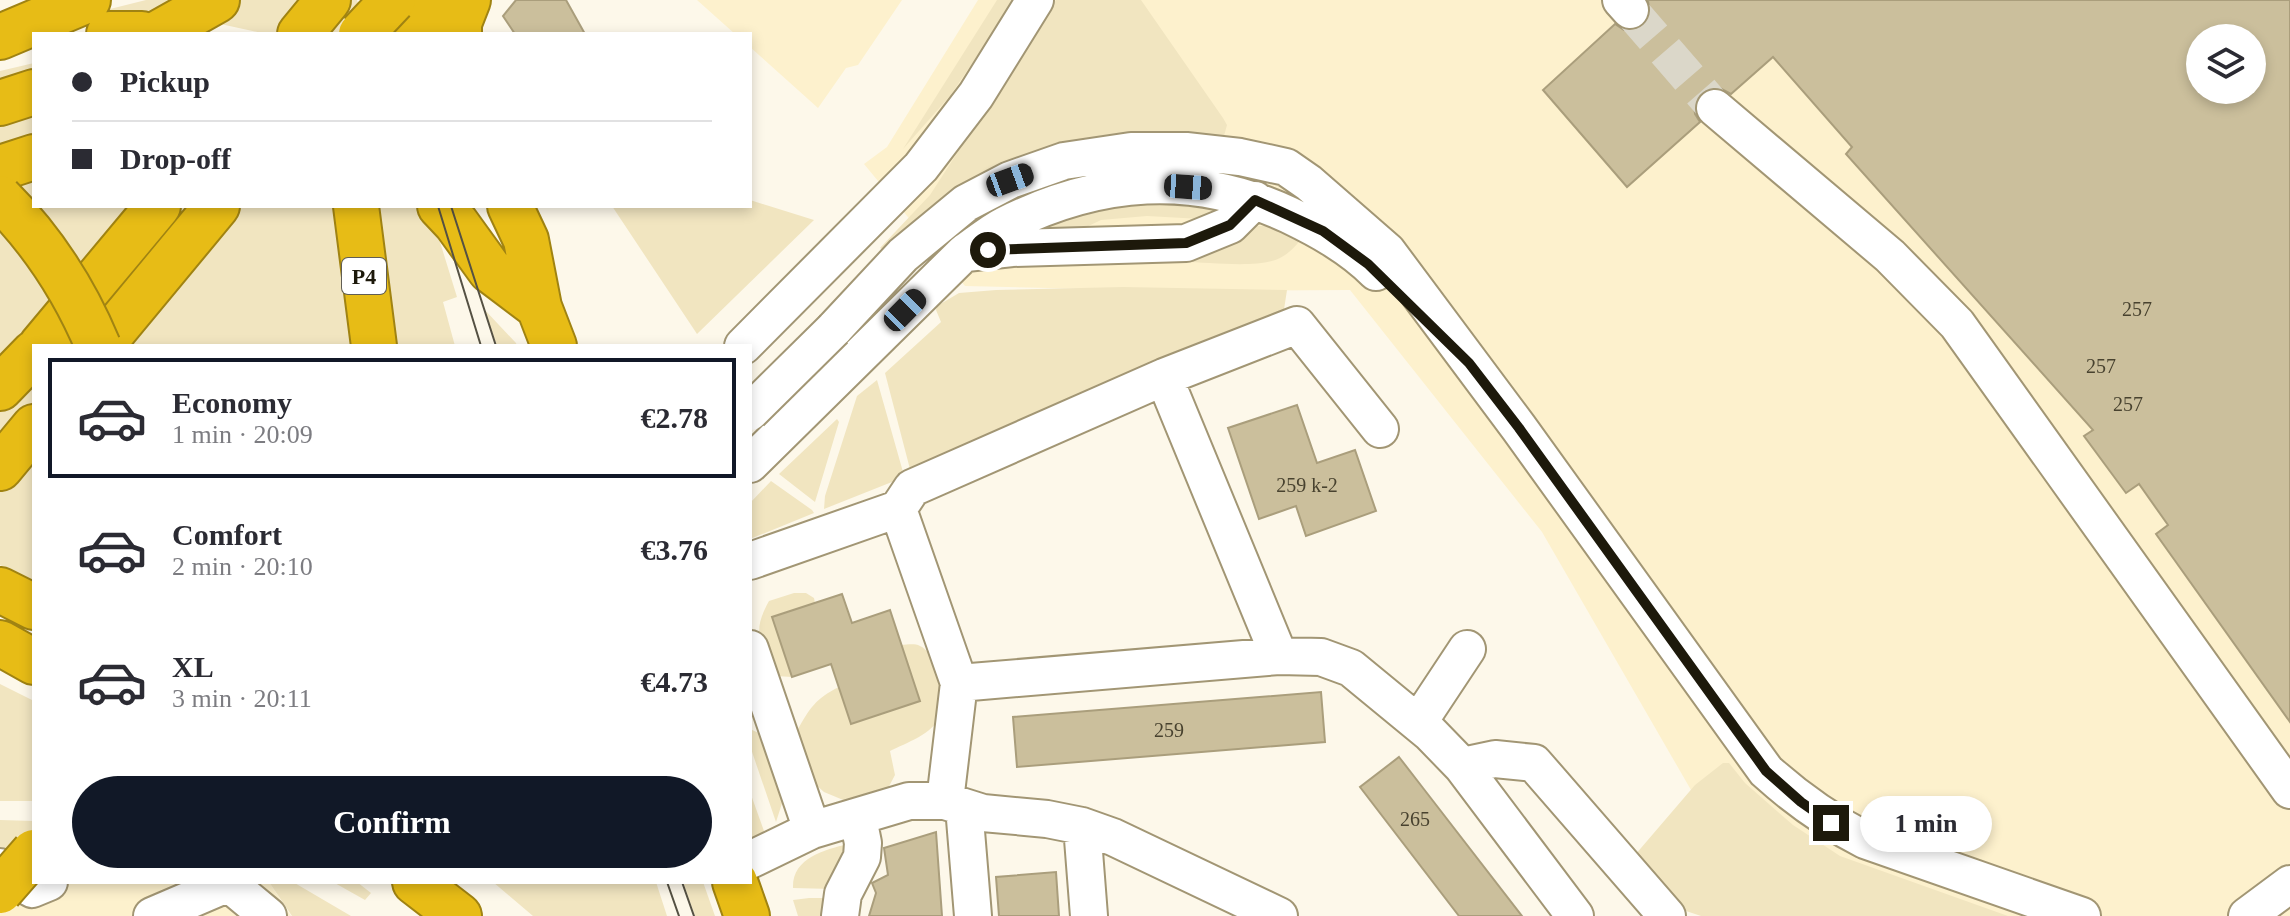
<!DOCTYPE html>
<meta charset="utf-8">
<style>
body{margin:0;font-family:Georgia,serif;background:#f7f7f7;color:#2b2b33;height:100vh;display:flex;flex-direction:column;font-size:30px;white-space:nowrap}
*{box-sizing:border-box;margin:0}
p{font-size:26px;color:#7c7c81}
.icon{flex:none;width:44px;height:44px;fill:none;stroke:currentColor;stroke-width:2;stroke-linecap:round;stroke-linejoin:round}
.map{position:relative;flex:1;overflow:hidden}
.sheet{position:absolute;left:32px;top:344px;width:720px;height:540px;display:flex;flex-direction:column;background:#fff;border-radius:0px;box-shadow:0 4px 12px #0003}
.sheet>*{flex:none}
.top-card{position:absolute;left:32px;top:32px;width:720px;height:176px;border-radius:0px;box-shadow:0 4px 12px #0003;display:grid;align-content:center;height:176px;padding:0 40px;background:#fff}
.buttons{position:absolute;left:2186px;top:24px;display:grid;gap:16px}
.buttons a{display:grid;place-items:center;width:80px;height:80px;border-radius:50%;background:#fff;box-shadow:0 4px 12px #0003;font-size:40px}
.end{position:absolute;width:36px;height:36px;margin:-18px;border:10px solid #1d190b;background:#fff;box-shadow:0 0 0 4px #fff}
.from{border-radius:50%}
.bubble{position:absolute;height:56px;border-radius:28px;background:#fff;box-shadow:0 4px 12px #0003;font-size:26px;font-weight:800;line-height:56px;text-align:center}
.car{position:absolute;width:24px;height:48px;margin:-24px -12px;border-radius:10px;box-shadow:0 0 6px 2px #0007;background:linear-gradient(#222 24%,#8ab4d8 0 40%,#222 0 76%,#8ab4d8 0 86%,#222 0)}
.top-card b{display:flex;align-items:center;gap:28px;height:76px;font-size:30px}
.top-card b+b{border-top:2px solid #e1e1e2}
.top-card i{width:20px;height:20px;background:#2b2b33}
ul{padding:14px 0 0;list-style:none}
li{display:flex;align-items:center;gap:24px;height:120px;margin:0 16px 12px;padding:0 24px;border:4px solid transparent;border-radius:0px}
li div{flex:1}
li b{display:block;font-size:30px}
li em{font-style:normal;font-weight:800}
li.current{border-color:#111827}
li>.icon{width:72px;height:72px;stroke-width:1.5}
.primary-button{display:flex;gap:16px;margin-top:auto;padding:16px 40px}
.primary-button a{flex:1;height:92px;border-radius:48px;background:#111827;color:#fff;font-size:32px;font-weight:800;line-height:92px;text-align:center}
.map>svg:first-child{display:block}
.built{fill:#fdf1cd;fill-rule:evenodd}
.green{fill:#f1e5c0}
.building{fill:#cbbf9c;stroke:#aa9e7c;stroke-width:2;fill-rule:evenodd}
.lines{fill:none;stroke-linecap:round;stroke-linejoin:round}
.minor-tunnel{stroke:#dbd7c9;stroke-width:36;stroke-dasharray:36 18;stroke-linecap:butt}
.minor-casing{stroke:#a29674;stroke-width:40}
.highway-casing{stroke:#a08312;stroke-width:48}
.minor{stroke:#fff;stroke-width:36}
.highway{stroke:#e7bc16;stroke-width:44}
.tram{stroke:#555143;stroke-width:2}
.minor-bridge-casing{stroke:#a29674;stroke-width:40;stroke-linecap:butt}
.highway-bridge-casing{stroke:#a08312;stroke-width:48;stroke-linecap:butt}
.minor-bridge{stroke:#fff;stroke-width:36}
.highway-bridge{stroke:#e7bc16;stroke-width:44}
.route{stroke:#1d190b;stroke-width:10}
.labels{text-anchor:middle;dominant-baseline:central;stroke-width:6;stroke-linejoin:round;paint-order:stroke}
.number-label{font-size:20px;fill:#48422f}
.shield{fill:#fff;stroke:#615e54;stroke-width:2}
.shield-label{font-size:22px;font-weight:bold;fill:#1d190b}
</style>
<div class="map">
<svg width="2290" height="916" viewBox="0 0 2290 916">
<rect width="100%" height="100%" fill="#fdf8ea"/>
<path class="built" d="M697 0H902L858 65 846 68 818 108 750 47V34H735Z
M978 0H2290V916H1914L1702 809 1542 532 1350 290 1180 291 965 286 864 164 887 147ZM2200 38H2252V90H2200Z
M0 848 17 861 34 882H269L291 916H0Z"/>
<path class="green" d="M146 0H357L368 34H267L179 15 98 12Z
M997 0H1015L950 96 903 149Z
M1056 0H1141L1223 118 1227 125 1224 136C1198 140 1171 130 1145 131 1085 134 1023 150 971 182 942 200 913 230 887 252L880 248 930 195Z
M34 63V137L0 148V71Z
M34 180V206H422L432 216 457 297 443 302 455 346H34V581L0 565V190Z
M750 200 814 220 697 334 612 206H750Z
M1095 200 1214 202 1218 212 1201 219 1147 216 1101 220 1080 230 1031 235 1055 213Z
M1255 226H1272L1303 236C1297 245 1290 253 1280 258 1259 269 1209 262 1184 262 1212 253 1229 232 1255 226Z
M1123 287 1287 290 1283 316 911 473 885 373 941 322 936 310 937 306 959 293 996 290Z
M484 309 516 343 517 346H497Z
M877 380 903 472 902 478 824 509 825 496 857 396Z
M837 419 839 422 815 502 779 474Z
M771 481 812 510 814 513 750 539V503Z
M794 593H806L814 598 815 603 772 617 792 677 776 676C762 643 750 635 769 601Z
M901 645C907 645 914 643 920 646 937 653 947 699 941 715 933 734 906 743 890 751L895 775 887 790 848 802 824 792 807 777 797 731C809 709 816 698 839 687L852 724 919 701Z
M0 684 34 701V801H0Z
M750 729 761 734 784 797 776 822 750 746Z
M1723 763H1729L1745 783 1793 825 1840 856 2008 916H1701L1674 907 1635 855 1695 785Z
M750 792 764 831 763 837 754 845 750 835Z
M0 820 34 821V862L17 861 0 848Z
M848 844 832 889 793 888C792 858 824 850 848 844Z
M269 882H293L351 916H292Z
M333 882H357L371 893 365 900Z
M493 882H656L667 916H533Z
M683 882H703L715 916H695Z
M809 898H827L820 916H798L793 900Z"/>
<path class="building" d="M516 0H566L585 34H515L503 16Z
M1648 0H2290V722L2156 534 2168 525 2139 484 2126 493 2084 436 2093 430 1846 154 1852 147 1773 57 1731 94 1718 87 1707 89 1700 94 1694 105 1695 114 1700 122 1627 187 1543 90 1615 24 1624 30H1635L1643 26 1650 16ZM2200 38H2252V90H2200Z
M1297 405 1317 463 1355 450 1376 511 1306 536 1296 506 1259 519 1228 428Z
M842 594 852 623 890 610 920 701 851 724 831 664 792 677 772 617Z
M1321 692 1325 742 1017 767 1013 717Z
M1399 757 1423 788 1522 916H1459L1360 787Z
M936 832 942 916H869L876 893 872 883 888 875 884 848Z
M1056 872 1059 916H999L996 877Z"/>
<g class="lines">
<path class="minor-tunnel" d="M1630 10 1715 108"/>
<g class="minor-casing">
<path id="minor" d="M1621 0 1630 10
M1715 108 1890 256 1957 324 2290 790
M966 253 1012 248 1186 243 1230 225 1255 200
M834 329 903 255 966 203 1010 180 1064 161 1131 151H1186L1240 157 1286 167 1309 183 1387 251 1519 428 1766 771C1797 799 1828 821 1865 840L2082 916
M743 346 921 167 976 95 1035 0
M1164 377 1279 656
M750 464 964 253C977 244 991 232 1005 225 1099 178 1193 170 1289 215 1320 230 1351 247 1376 272
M898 509 959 683
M750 561 898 509 912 488 1164 377 1297 325 1380 429
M750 649 812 830
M1418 723 1467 649
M1462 766 1495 759 1534 763 1667 916
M945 801 983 813 1047 819 1082 826 1113 837 1279 916
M964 807 973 916
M1082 826 1089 916
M750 860 812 830 909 801H945L959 683 1279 656 1321 657 1351 668 1430 733 1462 766 1575 916
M0 867 32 889 49 882
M227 882 268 916
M152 916 229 883
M840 916 843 894 862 857 863 843 858 818
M2247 916 2290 884"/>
</g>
<g class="highway-casing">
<path id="highway" d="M109 34H142
M157 34 217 0
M300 34 328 0
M411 34 435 0
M459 34V23L468 0
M0 37 88 0
M0 103 34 92
M0 168 34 157
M356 206 374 346
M440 206 456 223 490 270 539 307
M510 206 526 240 539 307 554 346
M41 346 158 206
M101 346 217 206
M0 388 34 353
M0 468 34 427
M0 590 34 607
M0 643 34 662
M415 882 459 916
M735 882 747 916"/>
</g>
<use href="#minor" class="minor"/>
<use href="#highway" class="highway"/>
<path class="tram" d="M368 0 379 34
M382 0 393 34
M438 206 481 346
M451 206 496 346
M667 882 679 916
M682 882 694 916"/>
<g class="minor-bridge-casing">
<path id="minor-bridge" d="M750 412 834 329"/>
</g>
<g class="highway-bridge-casing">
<path id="highway-bridge" d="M361 34 393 0
M0 198C42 240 75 291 98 346
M0 891 34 852"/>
</g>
<use href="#minor-bridge" class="minor-bridge"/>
<use href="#highway-bridge" class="highway-bridge"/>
</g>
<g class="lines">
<path class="route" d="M988 250 1186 243 1230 225 1255 200 1323 231 1368 264 1469 363 1519 428 1766 771 1801 802 1831 823"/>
</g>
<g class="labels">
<g class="number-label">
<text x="2137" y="309">257</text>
<text x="2101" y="366">257</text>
<text x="2128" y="404">257</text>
<text x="1307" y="485">259 k-2</text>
<text x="1169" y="730">259</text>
<text x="1415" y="819">265</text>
</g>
<rect class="shield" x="342" y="258" width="44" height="36" rx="6"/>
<g class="shield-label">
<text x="364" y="276">P4</text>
</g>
</g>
</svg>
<div class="buttons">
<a><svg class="icon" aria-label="layers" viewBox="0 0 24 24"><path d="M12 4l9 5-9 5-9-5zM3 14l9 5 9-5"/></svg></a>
</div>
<i class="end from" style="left:988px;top:250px"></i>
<i class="end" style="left:1831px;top:823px"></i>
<div class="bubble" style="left:1860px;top:796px;width:132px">1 min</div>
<i class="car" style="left:1010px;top:180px;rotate:70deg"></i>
<i class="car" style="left:1188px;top:187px;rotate:94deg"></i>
<i class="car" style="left:905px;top:310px;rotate:45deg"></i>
<div class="top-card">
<b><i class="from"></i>Pickup</b>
<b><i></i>Drop-off</b>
</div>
<section class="sheet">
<ul>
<li class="current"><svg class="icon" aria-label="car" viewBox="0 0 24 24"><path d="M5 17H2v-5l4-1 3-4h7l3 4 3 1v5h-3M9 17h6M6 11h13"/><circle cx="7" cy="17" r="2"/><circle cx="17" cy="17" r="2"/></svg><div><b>Economy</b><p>1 min · 20:09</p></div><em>€2.78</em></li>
<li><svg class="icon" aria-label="car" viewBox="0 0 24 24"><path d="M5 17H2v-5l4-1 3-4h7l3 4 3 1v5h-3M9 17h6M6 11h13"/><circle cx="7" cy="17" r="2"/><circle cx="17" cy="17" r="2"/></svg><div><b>Comfort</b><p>2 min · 20:10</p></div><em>€3.76</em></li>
<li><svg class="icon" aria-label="car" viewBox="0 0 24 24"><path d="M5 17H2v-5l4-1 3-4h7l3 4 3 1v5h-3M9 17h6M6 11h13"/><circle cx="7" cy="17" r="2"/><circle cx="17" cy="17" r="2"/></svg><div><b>XL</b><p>3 min · 20:11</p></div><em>€4.73</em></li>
</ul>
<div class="primary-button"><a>Confirm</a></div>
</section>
</div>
